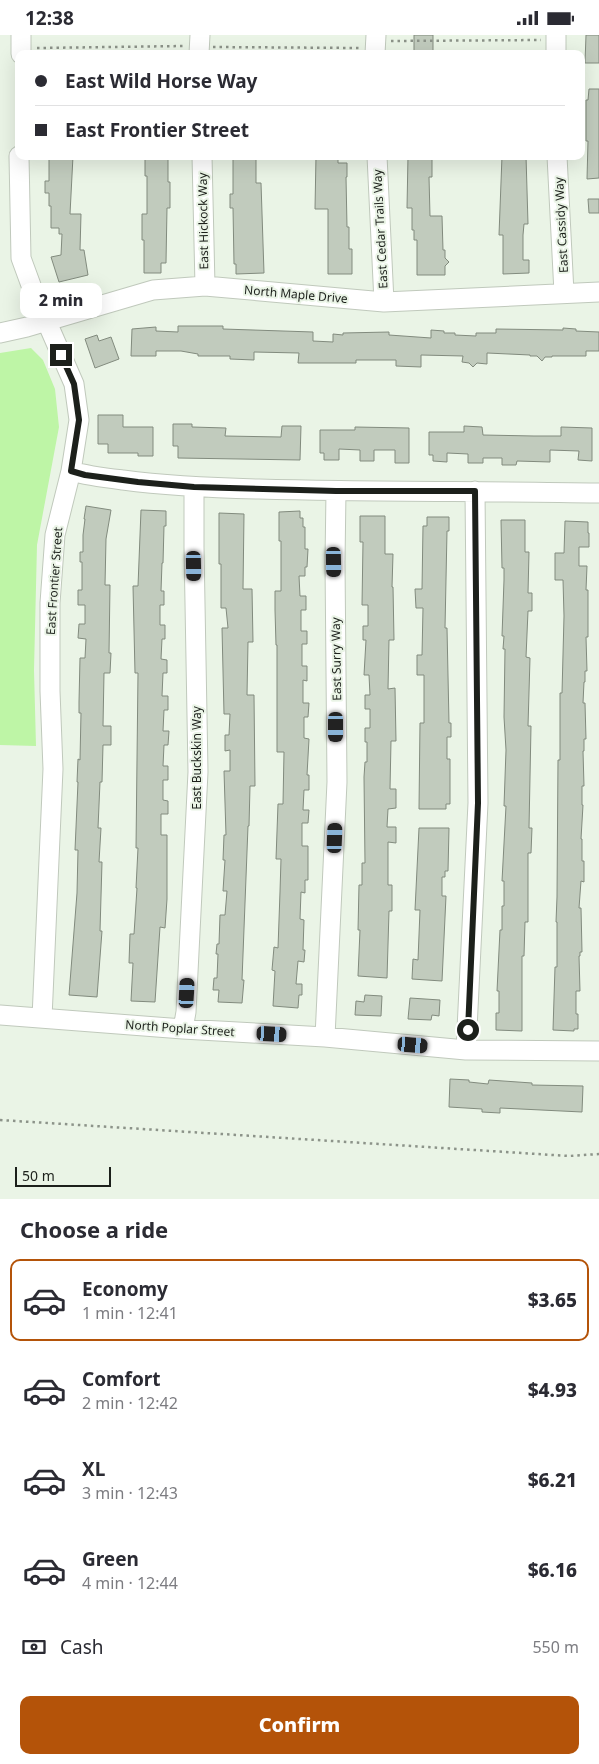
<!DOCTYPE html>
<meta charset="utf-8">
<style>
body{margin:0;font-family:"Noto Sans",sans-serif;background:#f7f7f7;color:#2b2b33;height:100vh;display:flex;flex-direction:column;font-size:19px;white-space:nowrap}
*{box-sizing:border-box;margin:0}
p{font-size:16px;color:#7c7c81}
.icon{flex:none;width:28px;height:28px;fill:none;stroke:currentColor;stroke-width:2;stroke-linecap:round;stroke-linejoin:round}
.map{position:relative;height:1164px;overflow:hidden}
.drawer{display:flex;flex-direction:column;background:#fff;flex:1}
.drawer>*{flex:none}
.top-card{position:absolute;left:15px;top:15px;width:570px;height:110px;border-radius:10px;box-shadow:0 5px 20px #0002;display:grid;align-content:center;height:110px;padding:0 20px;background:#fff}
.scale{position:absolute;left:15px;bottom:12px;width:96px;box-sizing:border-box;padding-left:5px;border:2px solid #1c201b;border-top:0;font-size:14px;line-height:18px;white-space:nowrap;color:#1c201b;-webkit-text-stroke:4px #eaf4e6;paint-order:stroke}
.end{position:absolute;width:22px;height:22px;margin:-11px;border:6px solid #1c201b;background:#fff;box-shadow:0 0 0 2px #fff}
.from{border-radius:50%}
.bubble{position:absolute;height:35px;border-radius:10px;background:#fff;box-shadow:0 5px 20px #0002;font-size:16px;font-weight:800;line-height:35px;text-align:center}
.car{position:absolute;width:15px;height:30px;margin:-15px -8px;border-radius:6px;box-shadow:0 0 4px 1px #0007;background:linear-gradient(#222 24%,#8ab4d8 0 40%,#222 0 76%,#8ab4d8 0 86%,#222 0)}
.top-card b{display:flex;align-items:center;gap:18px;height:48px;font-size:19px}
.top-card b+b{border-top:1px solid #e1e1e2}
.top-card i{width:12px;height:12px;background:#2b2b33}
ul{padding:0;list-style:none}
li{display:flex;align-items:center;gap:15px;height:82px;margin:0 10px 8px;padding:0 10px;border:2px solid transparent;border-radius:10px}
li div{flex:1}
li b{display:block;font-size:19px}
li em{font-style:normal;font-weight:800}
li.selected{border-color:#b45309}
li>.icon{width:45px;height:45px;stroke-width:1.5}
h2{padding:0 20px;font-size:22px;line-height:60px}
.pay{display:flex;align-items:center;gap:12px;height:55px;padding:0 20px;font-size:19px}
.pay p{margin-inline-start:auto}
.action{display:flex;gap:10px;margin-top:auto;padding:10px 20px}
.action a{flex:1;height:58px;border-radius:10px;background:#b45309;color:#fff;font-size:20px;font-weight:800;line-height:58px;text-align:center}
.status{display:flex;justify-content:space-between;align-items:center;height:35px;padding:0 25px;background:#fff;direction:ltr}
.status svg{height:14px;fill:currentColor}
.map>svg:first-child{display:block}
.green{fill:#bef5a6}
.building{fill:#c1cbbd;stroke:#828b7e}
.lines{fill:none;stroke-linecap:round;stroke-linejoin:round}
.minor-casing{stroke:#c0c9bc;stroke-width:21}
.path{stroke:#8c9389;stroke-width:2.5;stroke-dasharray:2.5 4;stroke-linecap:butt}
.minor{stroke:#fff;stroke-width:19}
.route{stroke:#1c201b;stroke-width:6}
.labels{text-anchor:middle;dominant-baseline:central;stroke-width:4;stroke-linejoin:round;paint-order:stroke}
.street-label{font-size:12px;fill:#1c201b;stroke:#eaf4e6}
</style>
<div class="status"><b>12:38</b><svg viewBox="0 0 49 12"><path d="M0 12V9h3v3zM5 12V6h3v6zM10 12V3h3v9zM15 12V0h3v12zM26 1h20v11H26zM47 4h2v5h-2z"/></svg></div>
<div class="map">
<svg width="599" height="1164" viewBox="0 0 599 1164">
<rect width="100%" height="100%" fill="#eaf4e6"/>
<path class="green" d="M31 313 43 325 55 354 59 392 37 510 34 635 36 711 0 710V318Z"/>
<path class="building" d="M414 0H433V19H414Z
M586 0H599V28H585Z
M589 54H599V143L587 144 588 106H586V65H588Z
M49 121H73L70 179H81L80 215H84L88 240 59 247 51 222 61 220 62 199H59V193H51V171H49V158H45V146H49Z
M145 121H168V147H170V173H167L166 228H161V238H144V205H142V179H147V141H145Z
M233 121H256V148H261L264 238 236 239V229H234L233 173H230V159H233Z
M316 121H338V128H347V142H346L347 192H349V214H352V239H328V174H315Z
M408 121H432V142H429L430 181H442L443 215H445V223L449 227 445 231V240H417V205H414V195H412V173H407Z
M502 121H526L528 189H524L523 200V225H529V238L503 239V200H499Z
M588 164H599V178H589Z
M178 291H223V294L313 297V306L333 307V299L343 300V298L389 297V300L431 303V295L444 296V298H455V300L476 301V298H496V294L563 295V293L576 294V296L599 297V316H586V321H552V322H545L542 326 537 321H530V320L487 318V329L477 328 473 332 469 328 462 327 463 321 421 320V332L396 331V325H356V328H298L299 318 254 317V325L230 324V321H198V319L181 316H156V321H131L132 294 156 292V296L178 297Z
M97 300 99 306 111 302 119 324 95 333 85 304Z
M98 380H123V392H153V421H138V418H108V409H98Z
M173 389H192V392L226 393 225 401 281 402 282 391H301L300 425 178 423V411H173Z
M464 391 482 392 483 400 534 401H561V392L592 393V426L578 425 579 416 550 415V427L517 426 516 430H502V423H483V428H468V419L447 418V427L433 426V420H429V397H464Z
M355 392 409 393V428H395V415H374V426H360V415L339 414V425H324V418H320V395H355Z
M86 471 111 475 106 504 105 550H110L109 618H111L110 638H104L103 691H111V710H103L102 747H100L98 793H101L99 827H102L100 896H102L97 962 69 960 77 858 78 815H75L78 747H77L78 724 80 725 81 678H79V667L80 623H85L86 604 78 603 79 589H85V570H78V555H82V527H80V517H83V500L85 484H84Z
M141 475 166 476V491H164L163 528H162L161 556H164V570H160V590H165V604H162L161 624 167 625V638H163L162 661H168V675H164L163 696H169L168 710H164L163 731H168V745H163V765L168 766V779H161V800H167V864L165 893 160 892 155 967 131 966 133 928H129L130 899H134L137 853H136L138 813H136L138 638H135L133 551H138Z
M300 476V483H303V492H305V514H308L307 532H305V541H299L300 561H306V575H301V596H307V609H302V631H307V646L303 645V668H309L308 682H304V703L309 704 307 740H309V755H304L303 775H309L308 788H302V811H308V845H305V858L301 857 300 884 304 885 303 915H305L304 927 298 926 296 949H302V960H299L298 973 273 971 275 936 272 935 274 912 278 913 280 857 281 824H276L278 769H283L284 717H277V610H276L275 575V556H281V506H279V477Z
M219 478 244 479 243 554H252L253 607H248L247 660H254L255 751H250L249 791H248L242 945H244L242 968 218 967 219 955H213L214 943H217L218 919H216L217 909H219L220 880H225L227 856H223L225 825H223L224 800H226L224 736H230V715L225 716V700H229L230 679H224L222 593H228L226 573H221V529H219Z
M360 481H385V519H393L392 552H393L394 605H389L388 654 395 653 396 706H391L390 754H396V773L388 774 387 792H396V808L388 807V850H392V876H389L387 943 358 941 360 895H358L359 850H362V828H365L364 742 365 727H367V707H365V693H370V674H365V660H370L369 640H364L366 605H363V591H368V570H362L363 507H360Z
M427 482H449V496H447L445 593H447L449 688H451V702H447V724H450V769H446V774H419L420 688H424V640H417V620H422L423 573H416L415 554H422L423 491H427Z
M501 485H525V517H529L528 558H532V576H528L526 622 530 623 528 691H531L529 793H532L531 818H528V887H525L524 921H522V996L496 995V978H499V956H497L500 895H502V871H504V846H502L506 771H504L506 715 504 682 505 614H503L504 601H502L504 545V533H502Z
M565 486 588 487V498H589V512H579V531H587L586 555H588V602H586L587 636H585V647H584L583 668H585L586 704H584V716H583L584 751H582V770H583L581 804H582V826H584V847L581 846 579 873H581L582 917H580V921H579L580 956H576V979H578V994H574V996L553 995 555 932H557V887H556L557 862 558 725H560V658H562L564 581 563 545H555V518H564Z
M419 793H449L448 836H445V842H442V861H446L442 946 412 944 413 924 418 925 420 875H415Z
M365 960 382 961 381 981 355 980 356 966 364 967Z
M410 963 440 965 439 981 432 980 431 985 408 984Z
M450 1044 469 1045V1047L488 1049 489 1045 532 1048V1050L583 1051 582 1077 500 1073V1078L482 1077V1074L449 1072Z"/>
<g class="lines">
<g class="minor-casing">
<path id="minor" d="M21 19V0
M199 19 200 0
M375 19 376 0
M556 19V0
M19 121 21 223 32 253 74 349 79 385 71 436 55 500 50 568V656L53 734 42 983
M202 121 205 251
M377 121 384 267
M557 121 564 258
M0 298 27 292 153 255 205 251 384 267 599 257
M71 436C88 441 106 443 123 445 168 451 214 453 259 454 372 457 486 456 599 458
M0 980 183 994 325 1002 466 1015 599 1016
M183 994 186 977 198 737 194 512V452
M325 1002 337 747 335 527 336 456
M466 1015 478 768 475 456"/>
</g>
<path class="path" d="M391 6 541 5
M213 12 360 13
M37 13 184 11
M0 1085 569 1121 599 1119"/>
<use href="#minor" class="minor"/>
</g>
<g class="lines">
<path class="route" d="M61 320 74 349 79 385 71 436 85 440 138 447 194 452 336 456H475L478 768 468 995"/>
</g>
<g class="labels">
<g class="street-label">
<text transform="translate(203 186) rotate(-91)">East Hickock Way</text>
<text transform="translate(561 190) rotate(-93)">East Cassidy Way</text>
<text transform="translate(380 194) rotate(-93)">East Cedar Trails Way</text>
<text transform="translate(296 259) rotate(5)">North Maple Drive</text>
<text transform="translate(54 546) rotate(-86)">East Frontier Street</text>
<text transform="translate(336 624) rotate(-91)">East Surry Way</text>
<text transform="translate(196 723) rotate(-90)">East Buckskin Way</text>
<text transform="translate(180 993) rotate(4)">North Poplar Street</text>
</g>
</g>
</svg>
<div class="scale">50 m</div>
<i class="end from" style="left:468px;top:995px"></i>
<i class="end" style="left:61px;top:320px"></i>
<div class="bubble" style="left:20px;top:248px;width:82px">2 min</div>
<i class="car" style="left:334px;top:527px;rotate:179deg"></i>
<i class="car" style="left:194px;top:531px;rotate:179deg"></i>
<i class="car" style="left:336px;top:692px;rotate:180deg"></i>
<i class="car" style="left:335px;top:803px;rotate:2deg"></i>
<i class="car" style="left:187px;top:958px;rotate:3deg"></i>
<i class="car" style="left:272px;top:999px;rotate:93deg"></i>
<i class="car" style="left:413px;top:1010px;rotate:95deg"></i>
<div class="top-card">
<b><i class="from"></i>East Wild Horse Way</b>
<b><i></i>East Frontier Street</b>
</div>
</div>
<section class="drawer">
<h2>Choose a ride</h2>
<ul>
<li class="selected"><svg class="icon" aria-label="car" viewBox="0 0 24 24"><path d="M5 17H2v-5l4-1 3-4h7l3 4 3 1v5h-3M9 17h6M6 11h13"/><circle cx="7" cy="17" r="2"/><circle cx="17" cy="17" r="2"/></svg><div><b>Economy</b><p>1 min · 12:41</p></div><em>$3.65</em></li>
<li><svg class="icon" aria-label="car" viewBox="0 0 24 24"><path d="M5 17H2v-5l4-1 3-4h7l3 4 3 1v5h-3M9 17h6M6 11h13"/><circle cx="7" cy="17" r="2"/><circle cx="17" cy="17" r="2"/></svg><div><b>Comfort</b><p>2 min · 12:42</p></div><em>$4.93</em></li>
<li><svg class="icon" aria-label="car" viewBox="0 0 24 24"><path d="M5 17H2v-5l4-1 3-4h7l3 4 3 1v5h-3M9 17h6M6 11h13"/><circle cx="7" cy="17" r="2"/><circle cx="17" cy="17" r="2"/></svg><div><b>XL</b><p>3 min · 12:43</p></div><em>$6.21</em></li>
<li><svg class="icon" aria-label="car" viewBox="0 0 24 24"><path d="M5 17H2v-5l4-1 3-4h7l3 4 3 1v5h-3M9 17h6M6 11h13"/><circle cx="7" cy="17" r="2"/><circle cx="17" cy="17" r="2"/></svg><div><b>Green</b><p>4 min · 12:44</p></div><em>$6.16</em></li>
</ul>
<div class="pay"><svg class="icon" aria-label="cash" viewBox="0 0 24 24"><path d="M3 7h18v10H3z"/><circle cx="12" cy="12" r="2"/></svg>Cash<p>550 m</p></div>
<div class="action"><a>Confirm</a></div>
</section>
